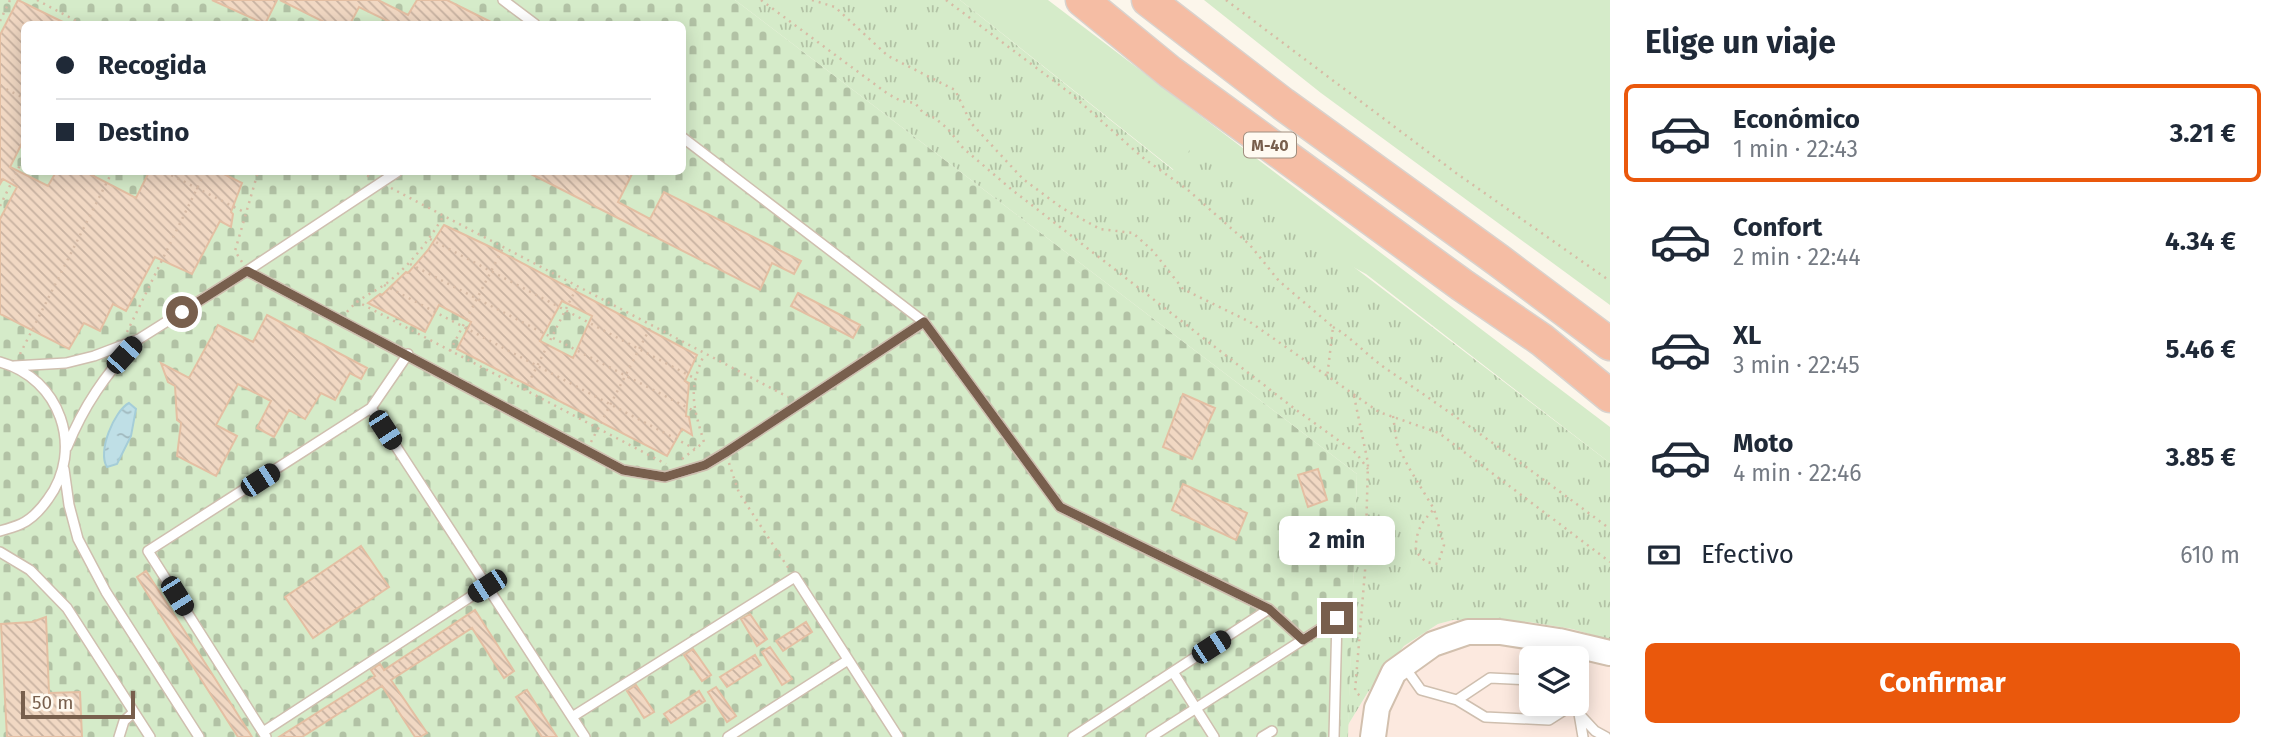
<!DOCTYPE html>
<html lang="es">
<meta charset="utf-8">
<style>
body{margin:0;font-family:"Fira Sans",sans-serif;background:#f2f2f3;color:#1f2937;height:100vh;display:flex;flex-direction:column;font-size:26px;white-space:nowrap}
*{box-sizing:border-box;margin:0}
p{font-size:23px;color:#747a83}
.icon{flex:none;width:38px;height:38px;fill:none;stroke:currentColor;stroke-width:2;stroke-linecap:round;stroke-linejoin:round}
.map{position:relative;flex:1;overflow:hidden}
.sheet{display:flex;flex-direction:column;background:#fff;width:665px}
.sheet>*{flex:none}
.hud{position:absolute;left:21px;top:21px;width:665px;height:154px;border-radius:10px;box-shadow:0 4px 18px #0003;display:grid;align-content:center;height:154px;padding:0 35px;background:#fff}
.fabs{position:absolute;left:1519px;top:646px;display:grid;gap:14px}
.fabs a{display:grid;place-items:center;width:70px;height:70px;border-radius:10px;background:#fff;box-shadow:0 4px 18px #0003;font-size:35px}
.scale{position:absolute;left:21px;bottom:18px;width:114px;box-sizing:border-box;padding-left:7px;border:4px solid #785f4d;border-top:0;font-size:19px;line-height:24px;white-space:nowrap;color:#785f4d;-webkit-text-stroke:5px #fffaf1;paint-order:stroke}
.end{position:absolute;width:32px;height:32px;margin:-16px;border:9px solid #785f4d;background:#fff;box-shadow:0 0 0 4px #fff}
.from{border-radius:50%}
.bubble{position:absolute;height:49px;border-radius:10px;background:#fff;box-shadow:0 4px 18px #0003;font-size:23px;font-weight:700;line-height:49px;text-align:center}
.car{position:absolute;width:21px;height:42px;margin:-21px -10px;border-radius:9px;box-shadow:0 0 5px 2px #0007;background:linear-gradient(#222 24%,#8ab4d8 0 40%,#222 0 76%,#8ab4d8 0 86%,#222 0)}
.hud b{display:flex;align-items:center;gap:24px;height:66px;font-size:26px}
.hud b+b{border-top:2px solid #e0e1e3}
.hud i{width:18px;height:18px;background:#1f2937}
ul{padding:0;list-style:none}
li{display:flex;align-items:center;gap:21px;height:98px;margin:0 14px 10px;padding:0 21px;border:4px solid transparent;border-radius:10px}
li div{flex:1}
li b{display:block;font-size:26px}
li em{font-style:normal;font-weight:700}
li.selected{border-color:#ea580c}
li>.icon{width:63px;height:63px;stroke-width:1.5}
h2{padding:0 35px;font-size:32px;line-height:84px}
.pay{display:flex;align-items:center;gap:18px;height:77px;padding:0 35px;font-size:26px}
.pay p{margin-inline-start:auto}
.button{display:flex;gap:14px;margin-top:auto;padding:14px 35px}
.button a{flex:1;height:80px;border-radius:10px;background:#ea580c;color:#fff;font-size:28px;font-weight:700;line-height:80px;text-align:center}
main{display:flex;flex:1;min-height:0}
.map>svg:first-child{display:block}
.commercial{fill:#fce9df;fill-rule:evenodd}
.green{fill:#d5ebc9}
.cemetery{fill:url(#cemetery-stones);fill-rule:evenodd}
.park{fill:url(#park-tufts)}
.water{fill:url(#water-ripples);stroke:#a5cdd8;stroke-width:2}
.building{fill:url(#building-back-hatch);stroke:#e4bfa3;stroke-width:2;fill-rule:evenodd}
.lines{fill:none;stroke-linecap:round;stroke-linejoin:round}
.lane-casing{stroke:#cfbfaf;stroke-width:12}
.secondary-casing{stroke:#d2c0ae;stroke-width:28}
.highway-casing{stroke:#d9d2cd;stroke-width:35}
.path{stroke:#d7bba5;stroke-width:2.5;stroke-dasharray:2 5;stroke-linecap:butt}
.lane{stroke:#fff;stroke-width:9}
.secondary{stroke:#fff;stroke-width:24}
.highway{stroke:#f5bda4;stroke-width:32}
.route{stroke:#785f4d;stroke-width:9}
.labels{text-anchor:middle;dominant-baseline:central;stroke-width:5;stroke-linejoin:round;paint-order:stroke}
.shield{fill:#fffaf1;stroke:#a08e7e;stroke-width:2}
.shield-label{font-size:16px;font-weight:bold;fill:#785f4d}
</style>
<main>
<div class="map">
<svg width="1610" height="737" viewBox="0 0 1610 737">
<defs>
<pattern id="cemetery-stones" width="16" height="16" patternUnits="userSpaceOnUse" patternTransform="scale(1.75)"><rect width="16" height="16" fill="#d5ebc9"/><path d="M2 7V4a2 2 0 0 1 4 0v3zM10 15v-3a2 2 0 0 1 4 0v3z" fill="#b2c2a5"/></pattern>
<pattern id="park-tufts" width="24" height="20" patternUnits="userSpaceOnUse" patternTransform="scale(1.75)"><rect width="24" height="20" fill="#d5ebc9"/><path d="M3 7l-1-3M5 7V3M7 7l1-3M15 17l-1-3M17 17v-4M19 17l1-3" fill="none" stroke="#b2c2a5"/></pattern>
<pattern id="water-ripples" width="26" height="14" patternUnits="userSpaceOnUse" patternTransform="scale(1.75)"><rect width="26" height="14" fill="#bfdfe6"/><path d="M2 4q2-2 4 0t4 0M15 11q2-2 4 0t4 0" fill="none" stroke="#a0b8bd"/></pattern>
<pattern id="building-back-hatch" width="6" height="6" patternUnits="userSpaceOnUse" patternTransform="scale(1.75)"><rect width="6" height="6" fill="#f1d8c3"/><path d="M-1 5l2 2M0 0l6 6M5-1l2 2" fill="none" stroke="#c8b2a1"/></pattern>
</defs>
<rect width="100%" height="100%" fill="#fcf6eb"/>
<path class="commercial" d="M1453 620 1529 622 1572 629 1610 640V737H1348V725L1368 692 1404 646 1438 624ZM1531 658H1577V704H1531Z"/>
<path class="green" d="M960 0H1048L1610 427V463L1366 274 1174 170Z
M1204 0H1610V305L1321 93Z"/>
<path class="cemetery" d="M0 0H735L1357 474 1348 737H0ZM24 24H682V172H24Z"/>
<path class="park" d="M735 0H960L1173 170 1190 150 1214 160 1610 463V640L1572 629 1529 622 1453 620 1438 624 1404 646 1368 692 1348 725 1357 474Z"/>
<path class="water" d="M129 403 136 409 131 436 117 464 107 467C97 452 114 411 129 403Z"/>
<path class="building" d="M18 0 67 24H24V139L10 167 48 186 56 172H86L136 198 149 172H220L242 183 231 212 233 214 231 227 220 221 192 274 155 257 126 311 113 304 100 331 84 323 69 349 0 314V219L17 187 3 179 0 184V35Z
M212 0H277L265 24Z
M280 0H378L408 15 417 0H447L495 24H394L359 7 350 24H328Z
M527 172H633L618 202 650 219 664 192 801 261 794 274 772 263 760 290Z
M444 225 499 251 697 355 685 381 689 383 686 416 689 417 692 435 682 429 667 456 457 349 471 322 439 305 425 332 368 303 380 294 382 295 406 272 408 273 428 250ZM562 301 592 316 573 358 540 341Z
M798 293 860 325 853 338 791 306Z
M267 315 367 368 361 379 350 373 335 400 321 393 305 419 289 410 274 437 257 428 271 401 238 384 216 425 237 436 216 476 177 456 181 423 177 420 175 386 168 382 161 363 189 378 218 325 253 342Z
M1183 394 1215 408 1192 459 1163 447Z
M1318 469 1327 500 1308 507 1298 475Z
M1183 484 1247 513 1236 540 1172 510Z
M361 546 389 587 313 638 285 597Z
M146 571 207 666 252 737H238L197 673 137 577Z
M475 610 514 671 504 678 472 628 391 680 427 733 420 737H415L382 686 302 737H279L375 676 371 670 380 664 384 670Z
M750 614 767 639 757 646 741 619Z
M46 617 49 693 80 692 82 737H7L1 624 32 622Z
M806 622 812 632 783 651 776 641Z
M770 647 792 679 782 685 762 652Z
M693 649 711 675 702 681 684 655Z
M755 655 761 665 727 687 720 677Z
M636 685 654 712 644 718 627 691Z
M716 687 736 716 727 722 708 692Z
M527 690 557 737H542L516 697Z
M699 691 705 701 671 723 664 714Z"/>
<g class="lines">
<g class="lane-casing">
<path id="lane" d="M503 0 535 24
M682 137 924 322 1060 507 1269 609 1303 640
M247 271 623 470 665 477 705 465 725 453 924 322
M408 354 371 408 572 717 795 577 898 737
M0 362C60 378 85 449 48 499 41 509 32 519 21 524 14 527 7 529 0 531
M14 366 66 363 94 356 139 339 247 271 397 172
M67 447C84 405 105 376 135 342
M64 469 69 505 78 539 106 592 199 737
M0 552 30 570 67 608 150 737
M1404 666 1421 690 1457 700 1485 717 1549 720 1574 704
M1173 672 1214 737
M1457 700 1490 678 1531 680
M1577 702 1583 737
M572 717 585 737
M1582 717 1595 731 1606 737
M263 732 487 586
M119 737 124 721 134 712
M266 737 148 551 371 408
M728 737 848 660
M1073 737 1269 609
M1151 737 1337 618 1334 737
M1262 737 1272 731"/>
</g>
<g class="secondary-casing">
<path id="secondary" d="M1373 737 1377 708 1394 672 1433 644 1468 632H1500L1559 641 1610 653"/>
</g>
<g class="highway-casing">
<path id="highway" d="M1082 0 1170 72 1462 285 1542 340 1610 396
M1148 0 1283 104 1498 260 1610 344"/>
</g>
<path class="path" d="M37 0 82 24
M761 0 888 94 901 101 915 103 924 114 935 118 948 129 963 148 1011 189 1295 409 1356 453 1368 469
M812 0 835 7 888 56 955 90 971 123 1023 179 1062 208 1100 229 1133 233 1153 251 1183 289 1250 322 1379 412 1439 433 1610 562
M946 0 1070 93 1142 157 1188 190 1250 245 1279 281 1333 327 1327 378
M1226 0 1456 173 1610 281
M0 21 10 0
M0 86 24 98
M165 172 246 213
M361 172 370 177
M391 188 788 397
M0 206 24 157
M430 239 694 378
M242 262 235 251 258 172
M410 264 694 411
M384 285 695 449
M356 301 666 464
M347 312C358 298 373 293 387 283 411 264 427 243 443 217
M1333 327C1353 338 1368 357 1388 370 1463 421 1537 474 1610 529
M127 332 205 172
M450 351 503 248
M20 354 112 172
M525 390 577 287
M1354 396 1368 463 1365 571 1355 691 1361 697
M1393 416 1397 444 1409 468 1434 509 1444 545 1438 564 1426 562 1416 552C1415 532 1421 523 1434 509
M591 442 651 326
M682 459 704 442C693 406 688 390 704 355
M729 463 739 493 789 569"/>
<use href="#lane" class="lane"/>
<use href="#secondary" class="secondary"/>
<use href="#highway" class="highway"/>
</g>
<g class="lines">
<path class="route" d="M182 312 247 271 623 470 665 477 705 465 725 453 924 322 1060 507 1269 609 1303 640 1337 618"/>
</g>
<g class="labels">
<rect class="shield" x="1244" y="132.5" width="52" height="25" rx="5"/>
<g class="shield-label">
<text x="1270" y="145">M-40</text>
</g>
</g>
</svg>
<div class="fabs">
<a><svg class="icon" aria-label="layers" viewBox="0 0 24 24"><path d="M12 4l9 5-9 5-9-5zM3 14l9 5 9-5"/></svg></a>
</div>
<div class="scale">50 m</div>
<i class="end from" style="left:182px;top:312px"></i>
<i class="end" style="left:1337px;top:618px"></i>
<div class="bubble" style="left:1279px;top:516px;width:116px">2 min</div>
<i class="car" style="left:124px;top:355px;rotate:42deg"></i>
<i class="car" style="left:385px;top:430px;rotate:147deg"></i>
<i class="car" style="left:260px;top:480px;rotate:57deg"></i>
<i class="car" style="left:487px;top:586px;rotate:237deg"></i>
<i class="car" style="left:177px;top:596px;rotate:148deg"></i>
<i class="car" style="left:1211px;top:647px;rotate:57deg"></i>
<div class="hud">
<b><i class="from"></i>Recogida</b>
<b><i></i>Destino</b>
</div>
</div>
<section class="sheet">
<h2>Elige un viaje</h2>
<ul>
<li class="selected"><svg class="icon" aria-label="car" viewBox="0 0 24 24"><path d="M5 17H2v-5l4-1 3-4h7l3 4 3 1v5h-3M9 17h6M6 11h13"/><circle cx="7" cy="17" r="2"/><circle cx="17" cy="17" r="2"/></svg><div><b>Económico</b><p>1 min · 22:43</p></div><em>3.21 €</em></li>
<li><svg class="icon" aria-label="car" viewBox="0 0 24 24"><path d="M5 17H2v-5l4-1 3-4h7l3 4 3 1v5h-3M9 17h6M6 11h13"/><circle cx="7" cy="17" r="2"/><circle cx="17" cy="17" r="2"/></svg><div><b>Confort</b><p>2 min · 22:44</p></div><em>4.34 €</em></li>
<li><svg class="icon" aria-label="car" viewBox="0 0 24 24"><path d="M5 17H2v-5l4-1 3-4h7l3 4 3 1v5h-3M9 17h6M6 11h13"/><circle cx="7" cy="17" r="2"/><circle cx="17" cy="17" r="2"/></svg><div><b>XL</b><p>3 min · 22:45</p></div><em>5.46 €</em></li>
<li><svg class="icon" aria-label="car" viewBox="0 0 24 24"><path d="M5 17H2v-5l4-1 3-4h7l3 4 3 1v5h-3M9 17h6M6 11h13"/><circle cx="7" cy="17" r="2"/><circle cx="17" cy="17" r="2"/></svg><div><b>Moto</b><p>4 min · 22:46</p></div><em>3.85 €</em></li>
</ul>
<div class="pay"><svg class="icon" aria-label="cash" viewBox="0 0 24 24"><path d="M3 7h18v10H3z"/><circle cx="12" cy="12" r="2"/></svg>Efectivo<p>610 m</p></div>
<div class="button"><a>Confirmar</a></div>
</section>
</main>
